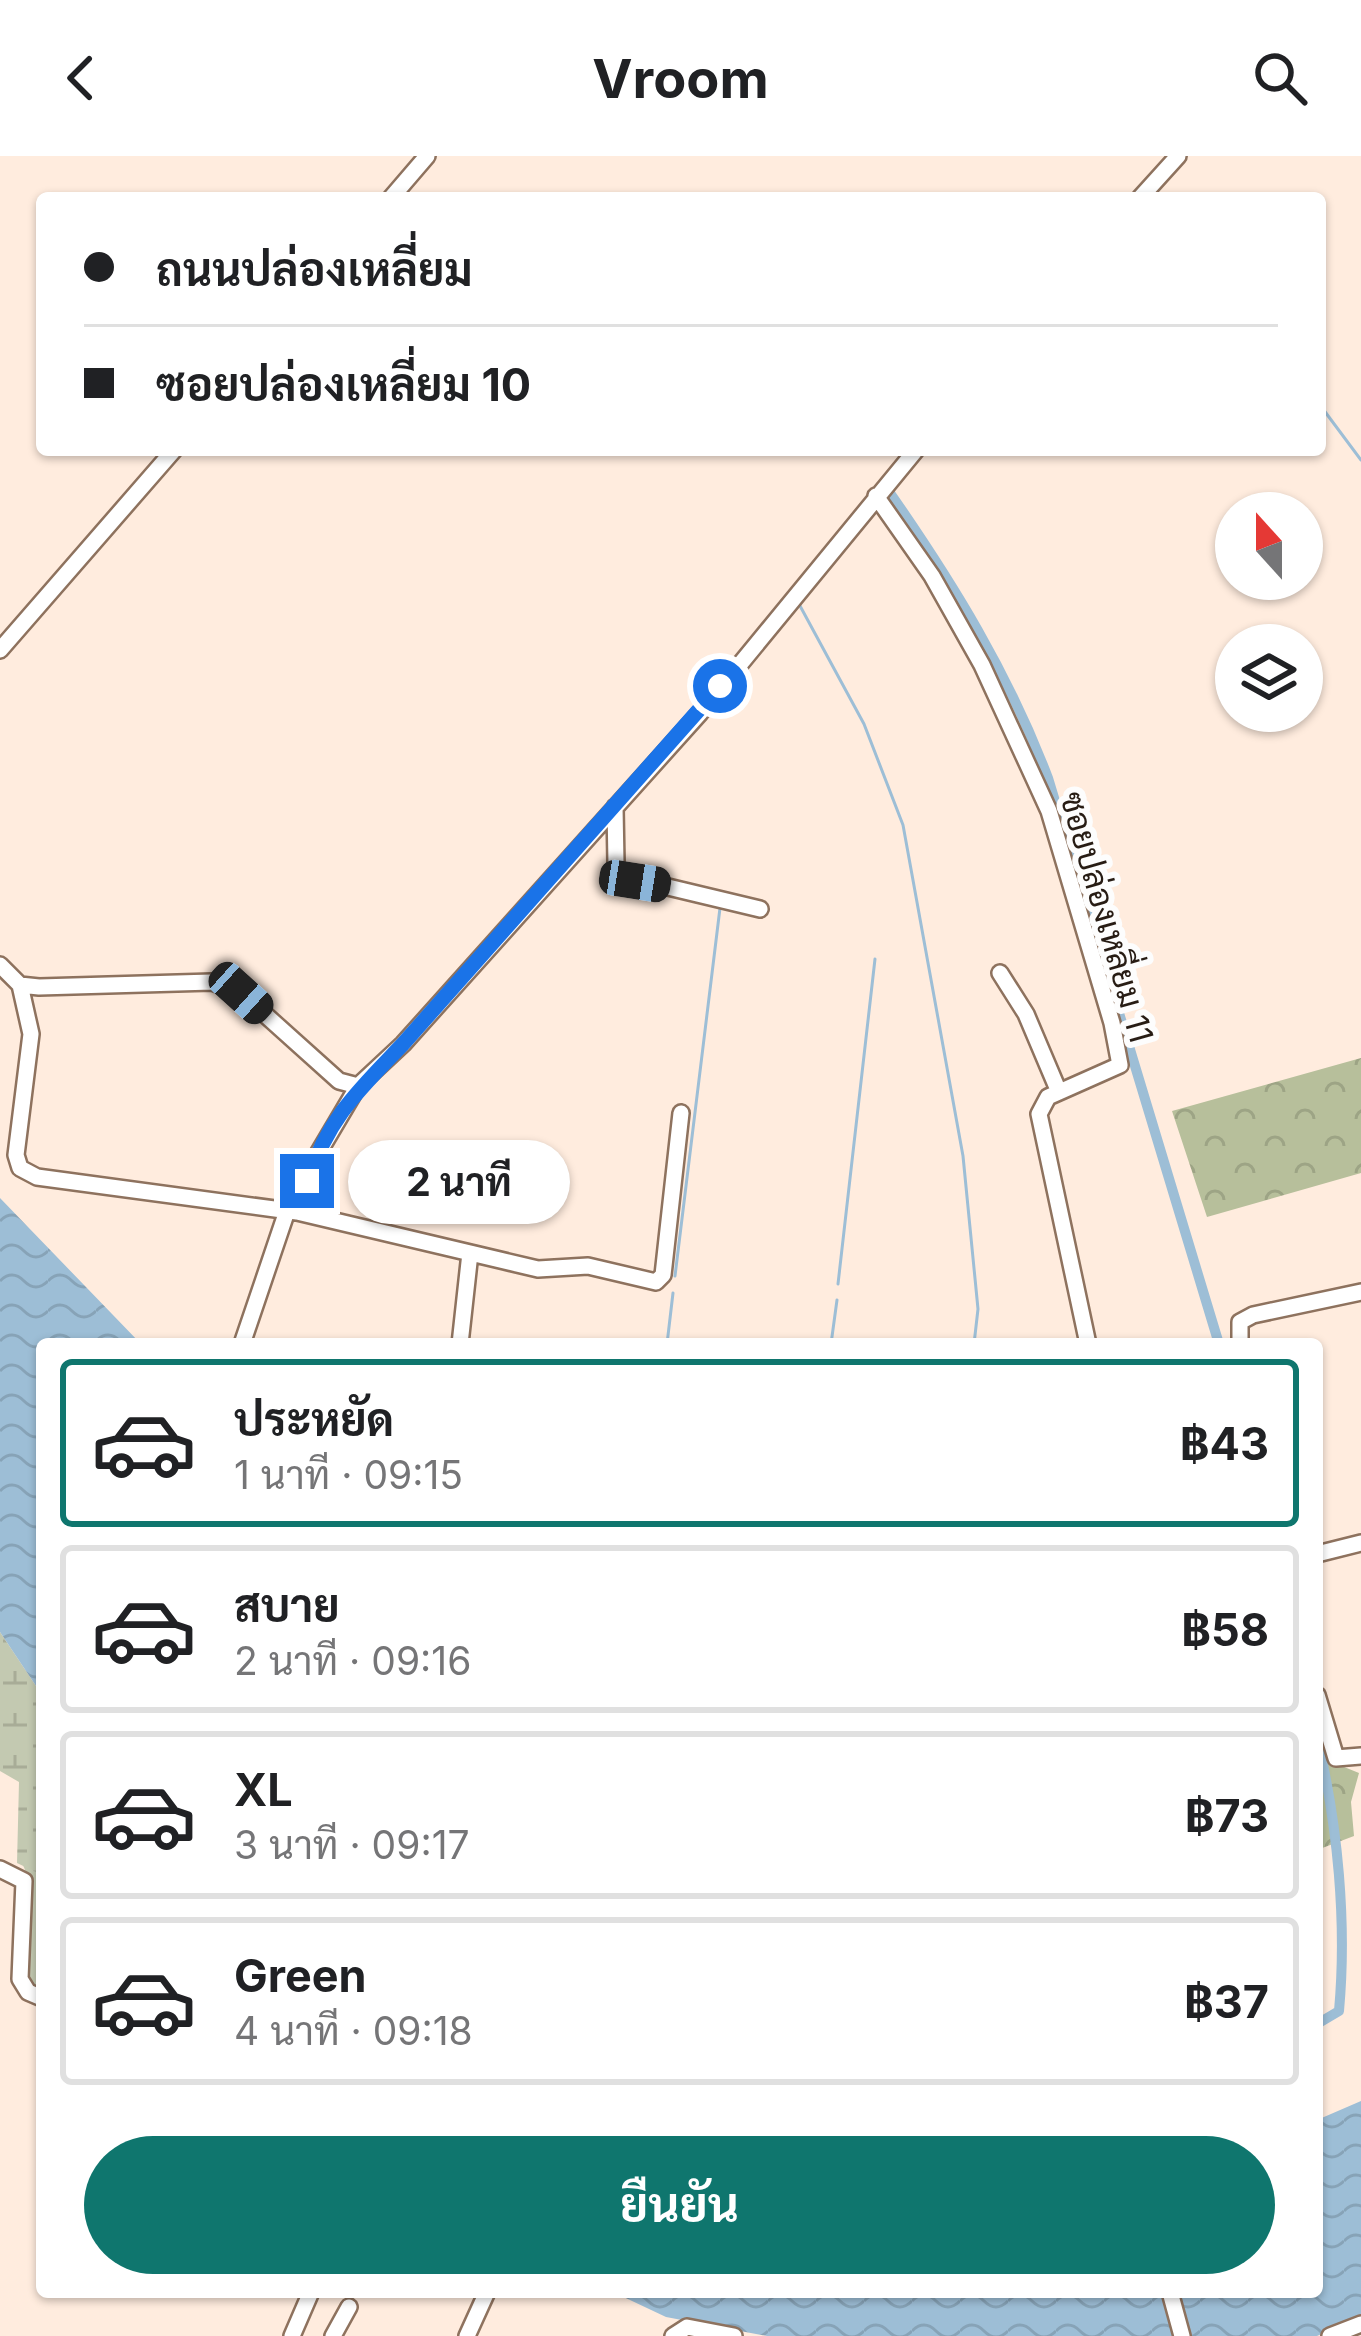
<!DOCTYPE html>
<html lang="th">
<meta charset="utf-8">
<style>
body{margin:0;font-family:Inter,Sarabun,sans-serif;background:#f2f2f2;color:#202124;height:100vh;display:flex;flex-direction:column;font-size:45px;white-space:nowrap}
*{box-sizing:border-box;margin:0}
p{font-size:39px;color:#757577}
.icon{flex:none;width:66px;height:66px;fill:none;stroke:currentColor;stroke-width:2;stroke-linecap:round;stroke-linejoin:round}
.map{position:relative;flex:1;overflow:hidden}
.side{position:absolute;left:36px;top:1182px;width:1287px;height:960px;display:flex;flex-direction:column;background:#fff;border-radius:12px;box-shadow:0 3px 9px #0004}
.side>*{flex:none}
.top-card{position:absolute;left:36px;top:36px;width:1290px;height:264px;border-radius:12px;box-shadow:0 3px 9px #0004;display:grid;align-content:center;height:264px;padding:0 48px;background:#fff}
.needle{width:78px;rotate:339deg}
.buttons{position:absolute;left:1215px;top:336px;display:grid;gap:24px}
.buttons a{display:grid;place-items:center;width:108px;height:108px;border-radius:50%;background:#fff;box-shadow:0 3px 9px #0004;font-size:60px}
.end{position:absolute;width:54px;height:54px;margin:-27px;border:15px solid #1a73e8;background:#fff;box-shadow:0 0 0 6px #fff}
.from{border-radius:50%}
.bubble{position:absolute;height:84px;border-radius:42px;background:#fff;box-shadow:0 3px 9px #0004;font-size:39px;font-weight:700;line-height:84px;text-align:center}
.car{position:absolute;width:36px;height:72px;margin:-36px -18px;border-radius:15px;box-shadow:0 0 9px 3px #0007;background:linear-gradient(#222 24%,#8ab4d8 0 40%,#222 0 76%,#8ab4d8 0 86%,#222 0)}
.top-card b{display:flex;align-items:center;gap:42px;height:114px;font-size:45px}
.top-card b+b{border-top:3px solid #e0e0e0}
.top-card i{width:30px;height:30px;background:#202124}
ul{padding:21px 0 0;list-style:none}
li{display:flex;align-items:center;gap:36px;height:168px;margin:0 24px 18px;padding:0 24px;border:6px solid #e0e0e0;border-radius:12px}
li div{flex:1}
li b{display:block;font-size:45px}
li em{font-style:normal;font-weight:700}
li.current{border-color:#0f766e}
li>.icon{width:108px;height:108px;stroke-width:1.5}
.button{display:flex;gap:24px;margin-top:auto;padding:24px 48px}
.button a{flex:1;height:138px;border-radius:72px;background:#0f766e;color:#fff;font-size:48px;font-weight:700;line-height:138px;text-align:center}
header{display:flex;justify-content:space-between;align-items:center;height:156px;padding:0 48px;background:#fff;font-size:54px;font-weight:700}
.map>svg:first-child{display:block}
.grass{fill:url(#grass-tufts)}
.forest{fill:url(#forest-crowns)}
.wetland{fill:url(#wetland-marsh)}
.water{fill:url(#water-waves)}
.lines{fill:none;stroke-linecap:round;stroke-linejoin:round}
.stream{stroke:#9dbed6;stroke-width:3}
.canal{stroke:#9dbed6;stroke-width:10}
.minor-casing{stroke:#8e725e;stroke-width:20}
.minor{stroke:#fff;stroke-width:15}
.route{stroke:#1a73e8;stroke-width:15}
.labels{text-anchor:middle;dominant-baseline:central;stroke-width:12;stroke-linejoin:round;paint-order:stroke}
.street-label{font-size:33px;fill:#271c14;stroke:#fdfdfd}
</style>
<header><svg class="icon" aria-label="back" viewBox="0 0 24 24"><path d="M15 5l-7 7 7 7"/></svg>Vroom<svg class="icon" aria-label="search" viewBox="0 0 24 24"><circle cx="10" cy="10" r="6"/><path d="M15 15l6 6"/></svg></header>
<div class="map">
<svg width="1361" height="2180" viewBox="0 0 1361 2180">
<defs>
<pattern id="grass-tufts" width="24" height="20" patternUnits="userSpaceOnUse" patternTransform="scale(3)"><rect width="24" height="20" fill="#c3c9b1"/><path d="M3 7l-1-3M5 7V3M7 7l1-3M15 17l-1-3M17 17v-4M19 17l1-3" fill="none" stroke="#a8ac97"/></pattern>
<pattern id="forest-crowns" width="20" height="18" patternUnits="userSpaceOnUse" patternTransform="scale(3)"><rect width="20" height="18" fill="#b7bf9b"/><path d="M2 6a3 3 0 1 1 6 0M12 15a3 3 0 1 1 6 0" fill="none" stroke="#9da485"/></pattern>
<pattern id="wetland-marsh" width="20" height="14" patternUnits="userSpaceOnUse" patternTransform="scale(3)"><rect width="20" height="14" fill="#c3c9b1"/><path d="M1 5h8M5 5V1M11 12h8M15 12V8" fill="none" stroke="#a8ac97"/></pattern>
<pattern id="water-waves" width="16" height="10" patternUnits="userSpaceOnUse" patternTransform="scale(3)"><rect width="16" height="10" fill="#9dbed6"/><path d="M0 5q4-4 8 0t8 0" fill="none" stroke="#87a3b7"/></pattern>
</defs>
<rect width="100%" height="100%" fill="#ffecde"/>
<path class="grass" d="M23 1709 42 1719V1839L26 1830 29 1724Z"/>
<path class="forest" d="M1361 902V1017L1207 1061 1172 955Z
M1317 1600 1359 1617 1351 1646 1354 1680 1317 1694Z"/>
<path class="wetland" d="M0 1476 42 1539V1719L17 1707 19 1626 0 1615Z"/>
<path class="water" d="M0 1042 141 1188H42V1539L0 1476Z
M1361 1945V2161L1317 2180H767L666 2161 613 2136H1317V1964Z"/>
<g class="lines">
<path class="stream" d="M1320 249 1361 304
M799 448 864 568 903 669 963 1000 978 1153 974 1188
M675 1120 720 752
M838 1128 875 803
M667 1188 673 1137
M831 1188 837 1144"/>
<path class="canal" d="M890 337C954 429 1008 517 1048 622L1219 1188
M1317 1582C1338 1669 1347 1767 1339 1855L1317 1868"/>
<g class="minor-casing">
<path id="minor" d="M391 42 427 0
M1140 42 1178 0
M876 340 932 420 982 509 1049 655 1112 867 1120 909 1048 941 1039 958 1088 1188
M0 494 174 294
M615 651 616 708 622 720 760 753
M0 809 20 829 39 831 212 826 241 837 339 925 358 930 403 888 700 557 916 294
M1000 817 1026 858 1059 936
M20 829 31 878 16 999 20 1012 37 1021 297 1056 538 1113 588 1110 656 1126 663 1119 681 957
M297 1056 316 1001 358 930
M242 1188 287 1055
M460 1188 470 1097
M1240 1188V1166L1253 1159 1361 1136
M1317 1398 1361 1387
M1317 1539 1336 1602 1361 1600
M0 1713 24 1725 20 1823 28 1836 42 1842
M1170 2136 1182 2180
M292 2180 311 2136
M333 2180 349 2151
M467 2180 487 2136
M673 2180 687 2171 734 2180
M1330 2180 1361 2168"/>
</g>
<use href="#minor" class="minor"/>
</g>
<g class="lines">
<path class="route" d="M307 1025C330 960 357 936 403 888L720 530"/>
</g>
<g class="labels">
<g class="street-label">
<text transform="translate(1107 761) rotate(74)">ซอยปล่องเหลี่ยม 11</text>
</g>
</g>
</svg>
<div class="buttons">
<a><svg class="needle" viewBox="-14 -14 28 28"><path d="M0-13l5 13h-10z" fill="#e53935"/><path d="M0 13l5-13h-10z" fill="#757577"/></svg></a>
<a><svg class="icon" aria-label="layers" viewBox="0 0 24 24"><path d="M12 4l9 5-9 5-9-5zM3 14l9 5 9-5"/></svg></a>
</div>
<i class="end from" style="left:720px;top:530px"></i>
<i class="end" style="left:307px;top:1025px"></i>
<div class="bubble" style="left:348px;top:984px;width:222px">2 นาที</div>
<i class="car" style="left:635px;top:725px;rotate:99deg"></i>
<i class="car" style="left:241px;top:837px;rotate:132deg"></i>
<div class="top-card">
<b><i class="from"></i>ถนนปล่องเหลี่ยม</b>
<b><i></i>ซอยปล่องเหลี่ยม 10</b>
</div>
<section class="side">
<ul>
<li class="current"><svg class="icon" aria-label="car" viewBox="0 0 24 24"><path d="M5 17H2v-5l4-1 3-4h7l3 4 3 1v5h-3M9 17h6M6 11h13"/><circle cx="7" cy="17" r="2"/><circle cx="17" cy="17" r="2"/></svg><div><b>ประหยัด</b><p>1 นาที · 09:15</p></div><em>฿43</em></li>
<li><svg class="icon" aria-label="car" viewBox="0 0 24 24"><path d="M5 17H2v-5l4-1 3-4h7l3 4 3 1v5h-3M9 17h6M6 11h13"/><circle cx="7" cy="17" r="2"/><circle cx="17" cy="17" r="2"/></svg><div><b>สบาย</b><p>2 นาที · 09:16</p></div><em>฿58</em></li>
<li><svg class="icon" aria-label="car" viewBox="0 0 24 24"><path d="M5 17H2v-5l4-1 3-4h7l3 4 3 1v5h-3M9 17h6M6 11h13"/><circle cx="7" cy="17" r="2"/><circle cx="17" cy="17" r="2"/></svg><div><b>XL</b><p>3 นาที · 09:17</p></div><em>฿73</em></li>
<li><svg class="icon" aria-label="car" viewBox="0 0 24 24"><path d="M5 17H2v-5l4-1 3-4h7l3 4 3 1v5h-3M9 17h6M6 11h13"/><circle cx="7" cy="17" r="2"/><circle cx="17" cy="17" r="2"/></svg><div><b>Green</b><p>4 นาที · 09:18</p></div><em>฿37</em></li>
</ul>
<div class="button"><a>ยืนยัน</a></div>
</section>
</div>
